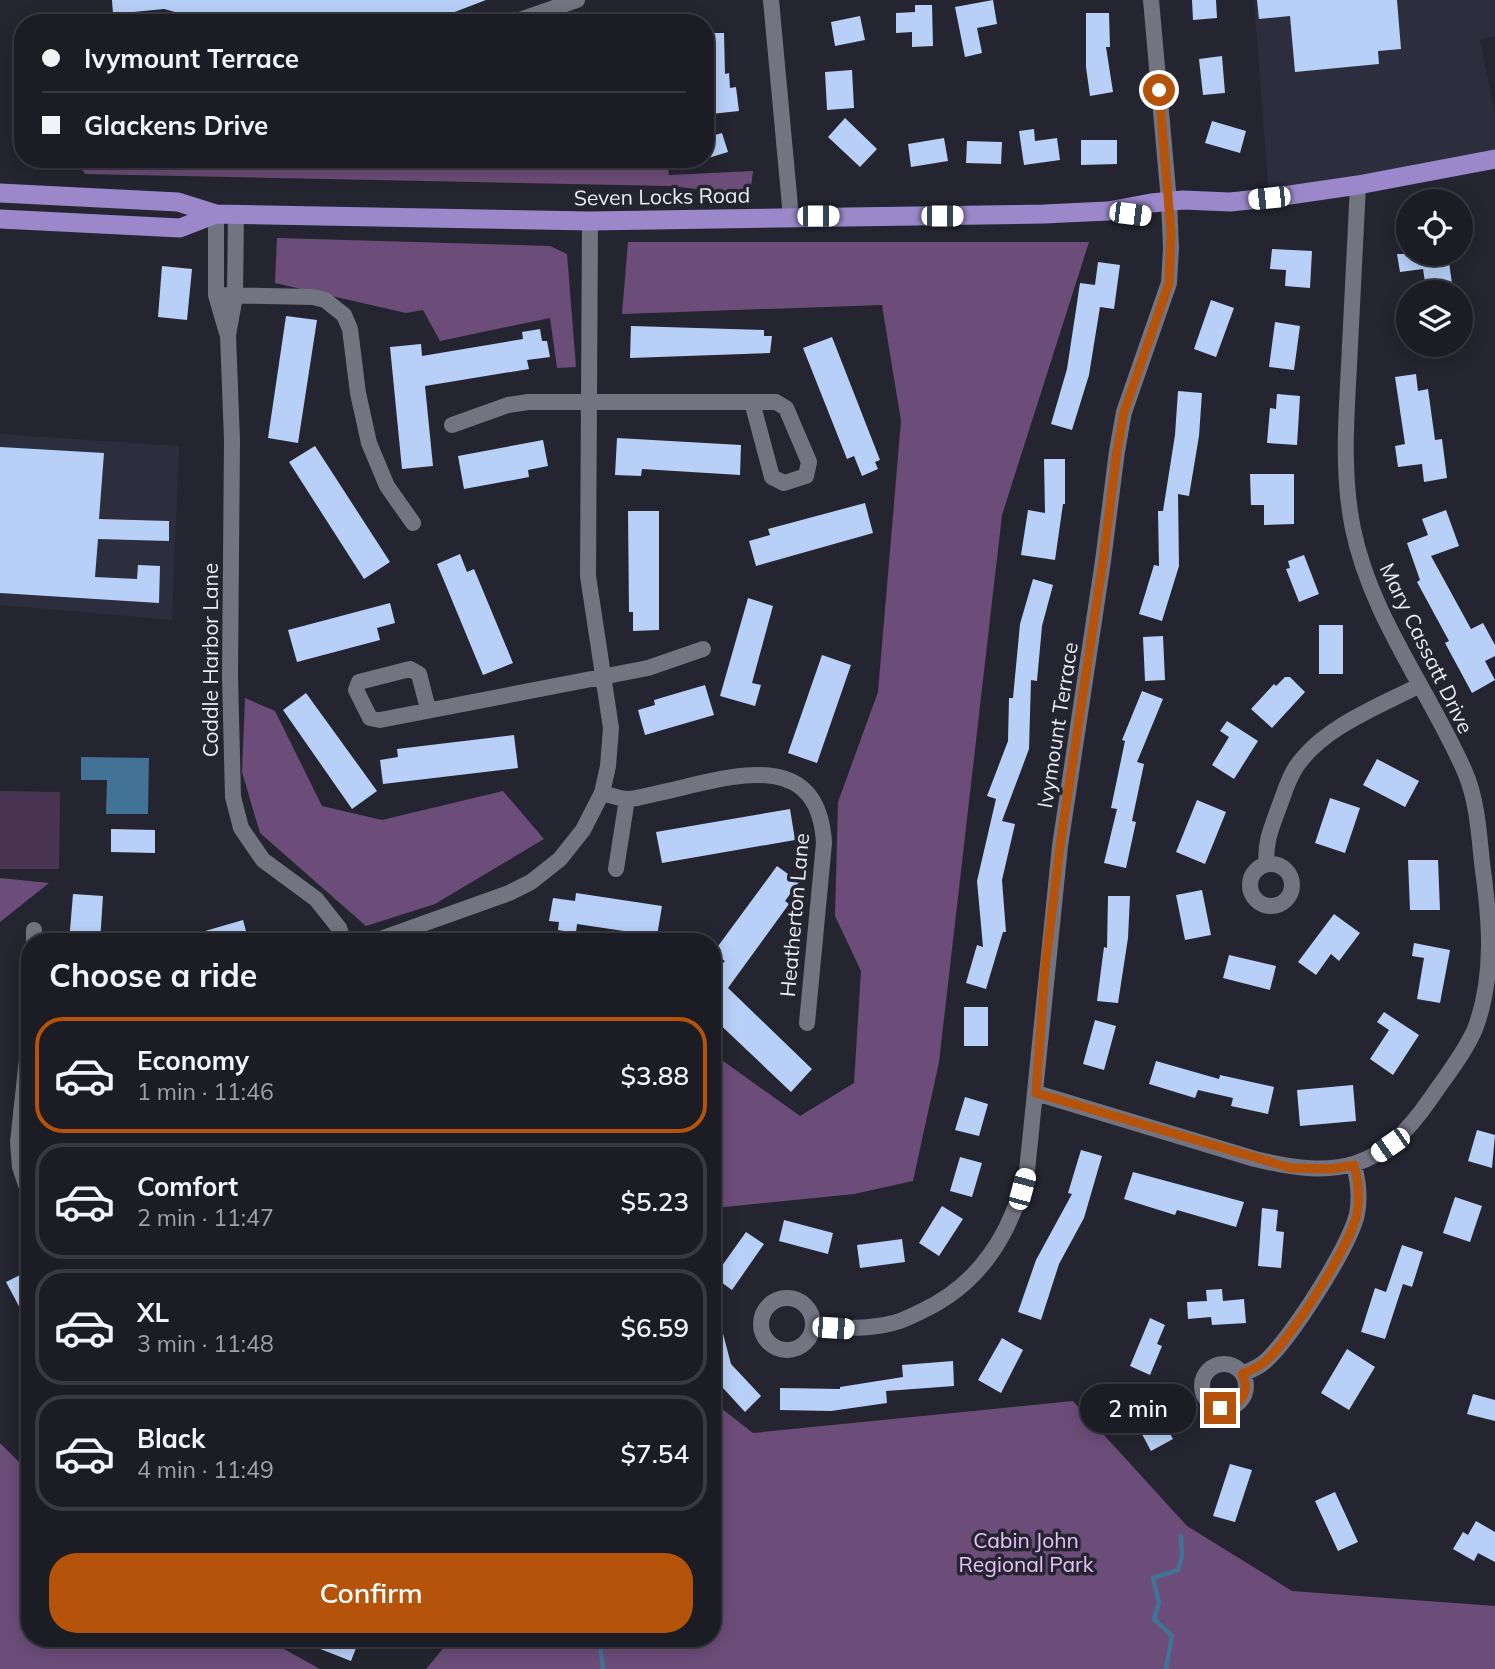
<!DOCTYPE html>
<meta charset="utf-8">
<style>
body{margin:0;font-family:Mulish,sans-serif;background:#282931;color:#f1f3f6;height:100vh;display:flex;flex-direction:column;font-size:26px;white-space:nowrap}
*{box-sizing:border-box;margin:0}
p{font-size:23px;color:#a0a1a6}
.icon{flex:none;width:38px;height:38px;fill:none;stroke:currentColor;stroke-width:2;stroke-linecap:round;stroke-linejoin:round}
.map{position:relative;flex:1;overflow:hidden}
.panel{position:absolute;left:21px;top:933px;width:700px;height:714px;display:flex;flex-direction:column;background:#1b1c24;border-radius:28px;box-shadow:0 4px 18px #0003,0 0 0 2px #393a41}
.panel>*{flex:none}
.hud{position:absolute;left:14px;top:14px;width:700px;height:154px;border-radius:28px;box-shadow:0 4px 18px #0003,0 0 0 2px #393a41;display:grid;align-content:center;height:154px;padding:0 28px;background:#1b1c24}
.controls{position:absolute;left:1396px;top:189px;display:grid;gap:14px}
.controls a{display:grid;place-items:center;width:77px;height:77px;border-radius:50%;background:#1b1c24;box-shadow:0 4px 18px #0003,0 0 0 2px #393a41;font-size:35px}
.end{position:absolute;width:32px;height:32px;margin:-16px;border:9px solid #b45309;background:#fff;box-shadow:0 0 0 4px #fff}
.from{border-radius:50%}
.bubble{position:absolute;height:49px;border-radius:24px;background:#1b1c24;box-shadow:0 4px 18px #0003,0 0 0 2px #393a41;font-size:23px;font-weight:600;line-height:49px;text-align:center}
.car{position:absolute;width:21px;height:42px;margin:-21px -10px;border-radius:9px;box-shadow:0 0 5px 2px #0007;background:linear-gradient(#fff 24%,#345 0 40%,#fff 0 76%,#345 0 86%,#fff 0)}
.hud b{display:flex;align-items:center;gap:24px;height:66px;font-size:26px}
.hud b+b{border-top:2px solid #393a41}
.hud i{width:18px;height:18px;background:#f1f3f6}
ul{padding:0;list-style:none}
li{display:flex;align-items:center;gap:21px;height:116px;margin:0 14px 10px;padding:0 14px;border:4px solid #393a41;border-radius:28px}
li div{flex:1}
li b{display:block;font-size:26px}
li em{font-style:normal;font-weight:600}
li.on{border-color:#b45309}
li>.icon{width:63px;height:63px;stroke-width:1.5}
h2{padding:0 28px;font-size:32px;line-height:84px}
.action{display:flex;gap:14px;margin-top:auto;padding:14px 28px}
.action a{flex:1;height:80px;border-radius:28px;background:#b45309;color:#fff;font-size:28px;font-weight:600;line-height:80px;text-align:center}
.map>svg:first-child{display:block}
.built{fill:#2c2e3e}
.green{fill:#493551}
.forest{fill:#6c4d79}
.water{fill:#437297}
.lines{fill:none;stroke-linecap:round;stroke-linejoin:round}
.stream{stroke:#437297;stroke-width:4.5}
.building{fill:#b8d0f8}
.minor{stroke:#737481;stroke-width:16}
.major{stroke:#9b88ca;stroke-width:19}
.route{stroke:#b45309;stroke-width:9}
.labels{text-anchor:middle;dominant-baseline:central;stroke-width:7;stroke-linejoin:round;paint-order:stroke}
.street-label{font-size:21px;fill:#ebecf3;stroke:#242530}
.park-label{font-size:21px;fill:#e9c1f9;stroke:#242530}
</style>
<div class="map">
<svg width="1495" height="1669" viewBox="0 0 1495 1669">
<rect width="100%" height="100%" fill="#242530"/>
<path class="built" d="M1254 0H1495V36L1480 40 1495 114V159L1269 198Z
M0 434 179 446 172 620 0 605Z"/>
<path class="green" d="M0 791 60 792 59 869H0Z"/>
<path class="forest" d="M75 159H667L669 175 753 171 750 195 670 186 85 174Z
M277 238 550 246 567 254 576 367 557 368 550 318 440 341 423 310 406 313 275 283Z
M628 242H1089L1002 515 939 1062 913 1181 854 1194 715 1208 712 1213V1053L800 1116 854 1083 861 971 835 916 838 802 878 692 901 421 882 305 622 314Z
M245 698 275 711 322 806 382 820 503 791 544 839 435 904 366 926 260 833 242 772Z
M0 878 49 883 0 922Z
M712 1401 753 1433 1073 1401 1187 1526 1292 1591 1495 1606V1669H426L452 1638H712Z
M0 1443 30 1473V1638H264L320 1669H0Z"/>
<path class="water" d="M81 757 149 758 148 814H106L107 780H81Z"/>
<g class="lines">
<path class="stream" d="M599 1638 603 1669
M1166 1669 1172 1636 1154 1619 1159 1603 1153 1578 1178 1570 1182 1556 1181 1536"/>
</g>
<path class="building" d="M112 0H486L426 23H216L164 9 113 14Z
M993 0 997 24 977 28 982 53 965 57 955 7Z
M1192 0H1216L1217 18 1193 20Z
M1257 0H1397L1401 49 1378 51 1379 64 1295 72 1290 16 1259 19Z
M915 5H932L933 46 912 47V32L896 33V13L915 12Z
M1086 13H1109L1110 47H1106L1113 92 1090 96 1086 67Z
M860 16 865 40 835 46 831 22Z
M705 33H724L725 74 729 73 730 88 736 87 739 111 711 114Z
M1222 56 1225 93 1203 95 1199 59Z
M852 70 854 108 827 110 825 72Z
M845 118 877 149 860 167 828 137Z
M1212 121 1246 131 1240 153 1205 143Z
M1034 129 1035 141 1057 138 1060 160 1024 165 1019 131Z
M722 133 728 152 705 159V138Z
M944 138 948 161 911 167 908 144Z
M1081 140H1117V164L1081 165Z
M967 141 1002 142 1001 164 966 163Z
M1272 249 1312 251 1310 288 1285 286 1286 270 1270 269Z
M1397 254H1448L1452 284 1426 288 1423 269 1400 272Z
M1098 262 1120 265 1114 309 1100 307 1089 375 1072 430 1051 424 1067 369 1080 283 1095 285Z
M162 266 192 269 187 320 158 317Z
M1211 300 1234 308 1216 357 1194 349Z
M286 316 317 320 298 443 268 438Z
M1275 322 1300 326 1294 370 1269 367Z
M631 326 764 330V336H772L770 353 630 358Z
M540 329 542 341H547L550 357 527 360 529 369 425 386 433 466 402 469 390 347 421 344 422 356 523 339 522 332Z
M832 337 880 460 875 462 878 469 862 476 854 456 847 459 803 348Z
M1416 374 1418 391 1428 389 1435 440 1442 439 1447 478 1424 482 1422 464 1398 467 1395 446 1405 444 1395 377Z
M1178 391 1202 393 1199 436 1189 496 1178 494 1179 566 1162 621 1139 614 1154 565 1159 566 1158 511H1163L1175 435Z
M1277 394 1300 396 1297 445 1267 443 1270 408 1276 409Z
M617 438 741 445 740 475 642 469 641 476 615 475Z
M543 440 548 466 528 470 529 477 464 489 458 456Z
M315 446 390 562 364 579 289 462Z
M0 447 104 453 99 519 169 521V541L98 539 95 577 137 579 138 565 160 566 159 603 0 593Z
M1044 459H1065V504H1063L1055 560 1021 555 1028 510 1045 513Z
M1250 474H1294V524L1264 525V505H1251Z
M865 503 873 533 756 566 749 541 770 535 768 529Z
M1446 510 1459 546 1431 556 1471 629 1483 623 1495 645V656L1485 661 1495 680 1472 693 1445 643 1449 641 1417 582 1420 580 1407 543 1428 535 1422 519Z
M628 511H659V630L633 631V612H629Z
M460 554 467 572 474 569 513 663 483 675 437 564Z
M1304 555 1319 594 1299 602 1286 569 1290 568 1288 561Z
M1033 579 1053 585 1042 626 1037 681 1031 680 1029 749 1002 821 1015 824 1002 880 1006 932H1003L986 989 966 983 977 945 983 947 977 881 996 799 987 796 1008 741 1009 698H1013L1020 624Z
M748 598 773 606 752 683 761 685 755 706 720 696Z
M390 603 395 623 377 628 380 640 297 662 288 630Z
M1319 625H1343V674H1319Z
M1163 636 1165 680 1145 681 1143 637Z
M822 655 851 665 817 763 788 753Z
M1285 677H1290L1305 692 1272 728 1251 709 1274 684 1276 686Z
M705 685 714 715 645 735 638 710 655 705 654 700Z
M1142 691 1163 699 1137 762 1144 764 1132 821 1136 822 1126 868 1104 863 1117 809 1111 808 1125 741 1122 740Z
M306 693 377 791 352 809 283 710Z
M1227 721 1258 741 1234 779 1212 765 1229 737 1220 731Z
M514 735 518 768 383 784 380 760 398 757 397 749Z
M1377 759 1419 781 1405 807 1363 785Z
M1330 798 1360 808 1345 853 1315 843Z
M1197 800 1226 812 1205 864 1176 852Z
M790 809 795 840 662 863 656 832Z
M111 829 155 830V853L111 852Z
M1408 860H1438L1440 910H1410Z
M777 866 799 882 785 901 789 904 728 988 812 1069 791 1092 712 1017V974L725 961 713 953Z
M1202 890 1211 935 1185 940 1176 895Z
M576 893 662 906 657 936 577 924 576 933 558 930 559 922 549 921 553 898 575 901Z
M73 894 103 896 100 942H69Z
M1108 896H1130L1128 938 1118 1003 1097 1001 1104 947 1107 948Z
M1334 914 1360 933 1339 961 1331 954 1316 975 1298 962Z
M243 920 249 942H181V938Z
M1414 943 1450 950 1440 1003 1417 999 1424 958 1412 956Z
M1229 955 1276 966 1270 990 1223 978Z
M964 1007H988V1046H964Z
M1384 1012 1419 1035 1393 1075 1370 1059 1389 1030 1377 1022Z
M1095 1020 1116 1026 1104 1070 1083 1064Z
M1156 1061 1219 1079 1220 1075 1274 1087 1268 1114 1231 1106 1233 1098 1198 1090 1195 1098 1149 1084Z
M1353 1085 1356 1121 1300 1126 1297 1090Z
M965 1097 988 1104 979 1136 955 1130Z
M1477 1130 1495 1135 1492 1168 1468 1161Z
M1081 1150 1102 1156 1084 1218 1059 1264 1041 1320 1018 1312 1036 1260 1072 1194 1068 1193Z
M960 1157 982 1163 972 1197 950 1191Z
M1133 1172 1244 1202 1236 1227 1177 1210 1175 1215 1124 1199Z
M1455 1197 1482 1206 1470 1242 1443 1233Z
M942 1206 963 1219 939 1256 919 1243Z
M1262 1208 1278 1210 1276 1231 1284 1232 1281 1268 1258 1266Z
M784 1220 833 1233 828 1254 779 1241Z
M746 1232 764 1244 732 1290 714 1277Z
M902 1239 905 1262 860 1268 857 1245Z
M1402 1245 1423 1252 1412 1287 1403 1284 1385 1339 1361 1332 1375 1288 1386 1292Z
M30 1270V1306L21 1310 6 1282Z
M1222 1289 1223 1301 1244 1299 1246 1323 1212 1325 1211 1317 1188 1319 1187 1302 1207 1301 1206 1290Z
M716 1307 731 1364 761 1396 745 1412 712 1376V1308Z
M1150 1318 1165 1325 1157 1344 1162 1346 1150 1375 1130 1366Z
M1002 1338 1023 1350 1001 1393 978 1380Z
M1347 1349 1375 1367 1349 1410 1321 1393Z
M953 1361 954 1386 886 1391 887 1403 831 1411 780 1410V1388L840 1389V1387L903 1377 902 1365Z
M1473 1394 1495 1400V1421L1467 1414Z
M1149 1396 1173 1439 1151 1451 1128 1408Z
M1230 1464 1252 1470 1235 1522 1213 1516Z
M1335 1492 1358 1542 1338 1551 1315 1501Z
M1476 1521 1495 1532V1562L1478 1553 1474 1561 1453 1549 1463 1532 1468 1535Z
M292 1638H360L351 1661Z"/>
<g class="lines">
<path class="minor" d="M771 0 791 217
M511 23 577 0
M216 214V295L227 333
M236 215 235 296 228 335 232 440 230 676 233 797 241 828 263 860 316 899 339 928 344 942
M216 295 313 297 325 300 344 315 350 329 358 393 369 443 387 486 413 523
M452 425 508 405 528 402H776L786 408 809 462 806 476 784 483 772 477 752 402
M428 709 419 674 410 669 359 682 356 690 370 718 380 720 648 668 703 649
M602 793C610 795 620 799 628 799 636 799 646 796 654 794 720 781 818 740 824 843L807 1023
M1250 885a21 21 0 1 1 42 0a21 21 0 1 1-42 0Z
M1267 864C1264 844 1272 826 1279 807 1284 794 1288 779 1296 767 1323 727 1378 707 1420 685
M616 869 627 799
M34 942V930
M372 942 509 893 531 882 560 859 583 830 602 793 608 766 611 728 588 576 590 221
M30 1031 18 1142 20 1167 30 1197
M1036 1093 1255 1159C1338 1179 1381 1171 1431 1098 1446 1076 1464 1054 1475 1029 1495 976 1490 919 1482 863 1479 833 1477 800 1465 772 1429 690 1371 617 1353 529 1342 475 1346 420 1349 366 1352 306 1355 245 1358 185
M761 1324a26 26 0 1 1 52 0a26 26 0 1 1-52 0Z
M813 1326C840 1328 866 1330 893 1323 903 1321 913 1315 922 1311 982 1283 1011 1232 1027 1171L1060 846 1103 561 1117 451 1124 412 1169 283 1171 248 1169 201 1151 0
M1202 1386a22 22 0 1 1 44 0a22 22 0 1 1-44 0Z
M1243 1374C1249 1371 1256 1368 1262 1364 1288 1344 1350 1246 1357 1214 1360 1198 1358 1180 1354 1165"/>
<path class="major" d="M0 193 178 202 216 214 590 221 1044 214 1108 211 1151 203 1183 200 1230 202 1269 198 1358 185 1495 159
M0 219 180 228 216 214"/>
</g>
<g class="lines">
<path class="route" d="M1159 90 1171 232 1169 283 1124 412 1117 451 1103 561 1060 846 1045 969 1036 1093 1291 1168 1331 1169 1354 1165C1358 1180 1360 1198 1357 1214 1350 1246 1288 1344 1262 1364 1256 1368 1249 1371 1242 1374 1251 1392 1240 1408 1220 1408"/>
</g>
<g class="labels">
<g class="street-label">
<text transform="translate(662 196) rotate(-1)">Seven Locks Road</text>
<text transform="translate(1427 648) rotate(64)">Mary Cassatt Drive</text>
<text transform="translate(210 660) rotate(-90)">Coddle Harbor Lane</text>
<text transform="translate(1057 725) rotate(-81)">Ivymount Terrace</text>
<text transform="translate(794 915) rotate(-85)">Heatherton Lane</text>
</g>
<g class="park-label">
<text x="1026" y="1540">Cabin John<tspan x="1026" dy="24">Regional Park</tspan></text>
</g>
</g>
</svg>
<div class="controls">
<a><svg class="icon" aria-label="locate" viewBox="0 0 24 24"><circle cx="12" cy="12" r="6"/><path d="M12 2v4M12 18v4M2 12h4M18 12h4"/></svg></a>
<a><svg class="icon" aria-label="layers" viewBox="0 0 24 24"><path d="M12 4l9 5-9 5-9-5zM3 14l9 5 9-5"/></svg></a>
</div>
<i class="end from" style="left:1159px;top:90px"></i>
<i class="end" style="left:1220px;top:1408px"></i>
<div class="bubble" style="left:1080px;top:1384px;width:116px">2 min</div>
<i class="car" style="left:1269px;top:198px;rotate:264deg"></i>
<i class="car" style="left:1130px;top:214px;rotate:97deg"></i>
<i class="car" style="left:818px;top:216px;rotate:90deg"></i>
<i class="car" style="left:942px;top:216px;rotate:90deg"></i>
<i class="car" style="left:1390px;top:1145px;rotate:235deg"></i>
<i class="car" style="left:1022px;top:1189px;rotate:15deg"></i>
<i class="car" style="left:833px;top:1328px;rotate:94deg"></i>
<div class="hud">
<b><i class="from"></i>Ivymount Terrace</b>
<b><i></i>Glackens Drive</b>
</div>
<section class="panel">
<h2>Choose a ride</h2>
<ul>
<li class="on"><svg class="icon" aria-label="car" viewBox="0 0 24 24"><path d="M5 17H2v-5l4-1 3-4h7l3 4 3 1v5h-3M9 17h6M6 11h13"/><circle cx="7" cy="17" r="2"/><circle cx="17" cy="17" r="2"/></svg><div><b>Economy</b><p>1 min · 11:46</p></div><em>$3.88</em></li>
<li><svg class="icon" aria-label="car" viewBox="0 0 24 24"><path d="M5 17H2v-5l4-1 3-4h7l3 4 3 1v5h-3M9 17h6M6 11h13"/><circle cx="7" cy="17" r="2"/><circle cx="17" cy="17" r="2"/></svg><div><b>Comfort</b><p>2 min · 11:47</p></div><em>$5.23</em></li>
<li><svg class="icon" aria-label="car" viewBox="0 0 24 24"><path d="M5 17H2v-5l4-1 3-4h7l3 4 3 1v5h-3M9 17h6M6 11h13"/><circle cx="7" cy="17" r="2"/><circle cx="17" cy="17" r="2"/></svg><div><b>XL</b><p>3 min · 11:48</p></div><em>$6.59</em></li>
<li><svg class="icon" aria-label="car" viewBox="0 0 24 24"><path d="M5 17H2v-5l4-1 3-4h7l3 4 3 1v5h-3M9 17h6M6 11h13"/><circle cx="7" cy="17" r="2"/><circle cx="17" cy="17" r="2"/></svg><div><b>Black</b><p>4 min · 11:49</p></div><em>$7.54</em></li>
</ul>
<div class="action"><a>Confirm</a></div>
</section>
</div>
